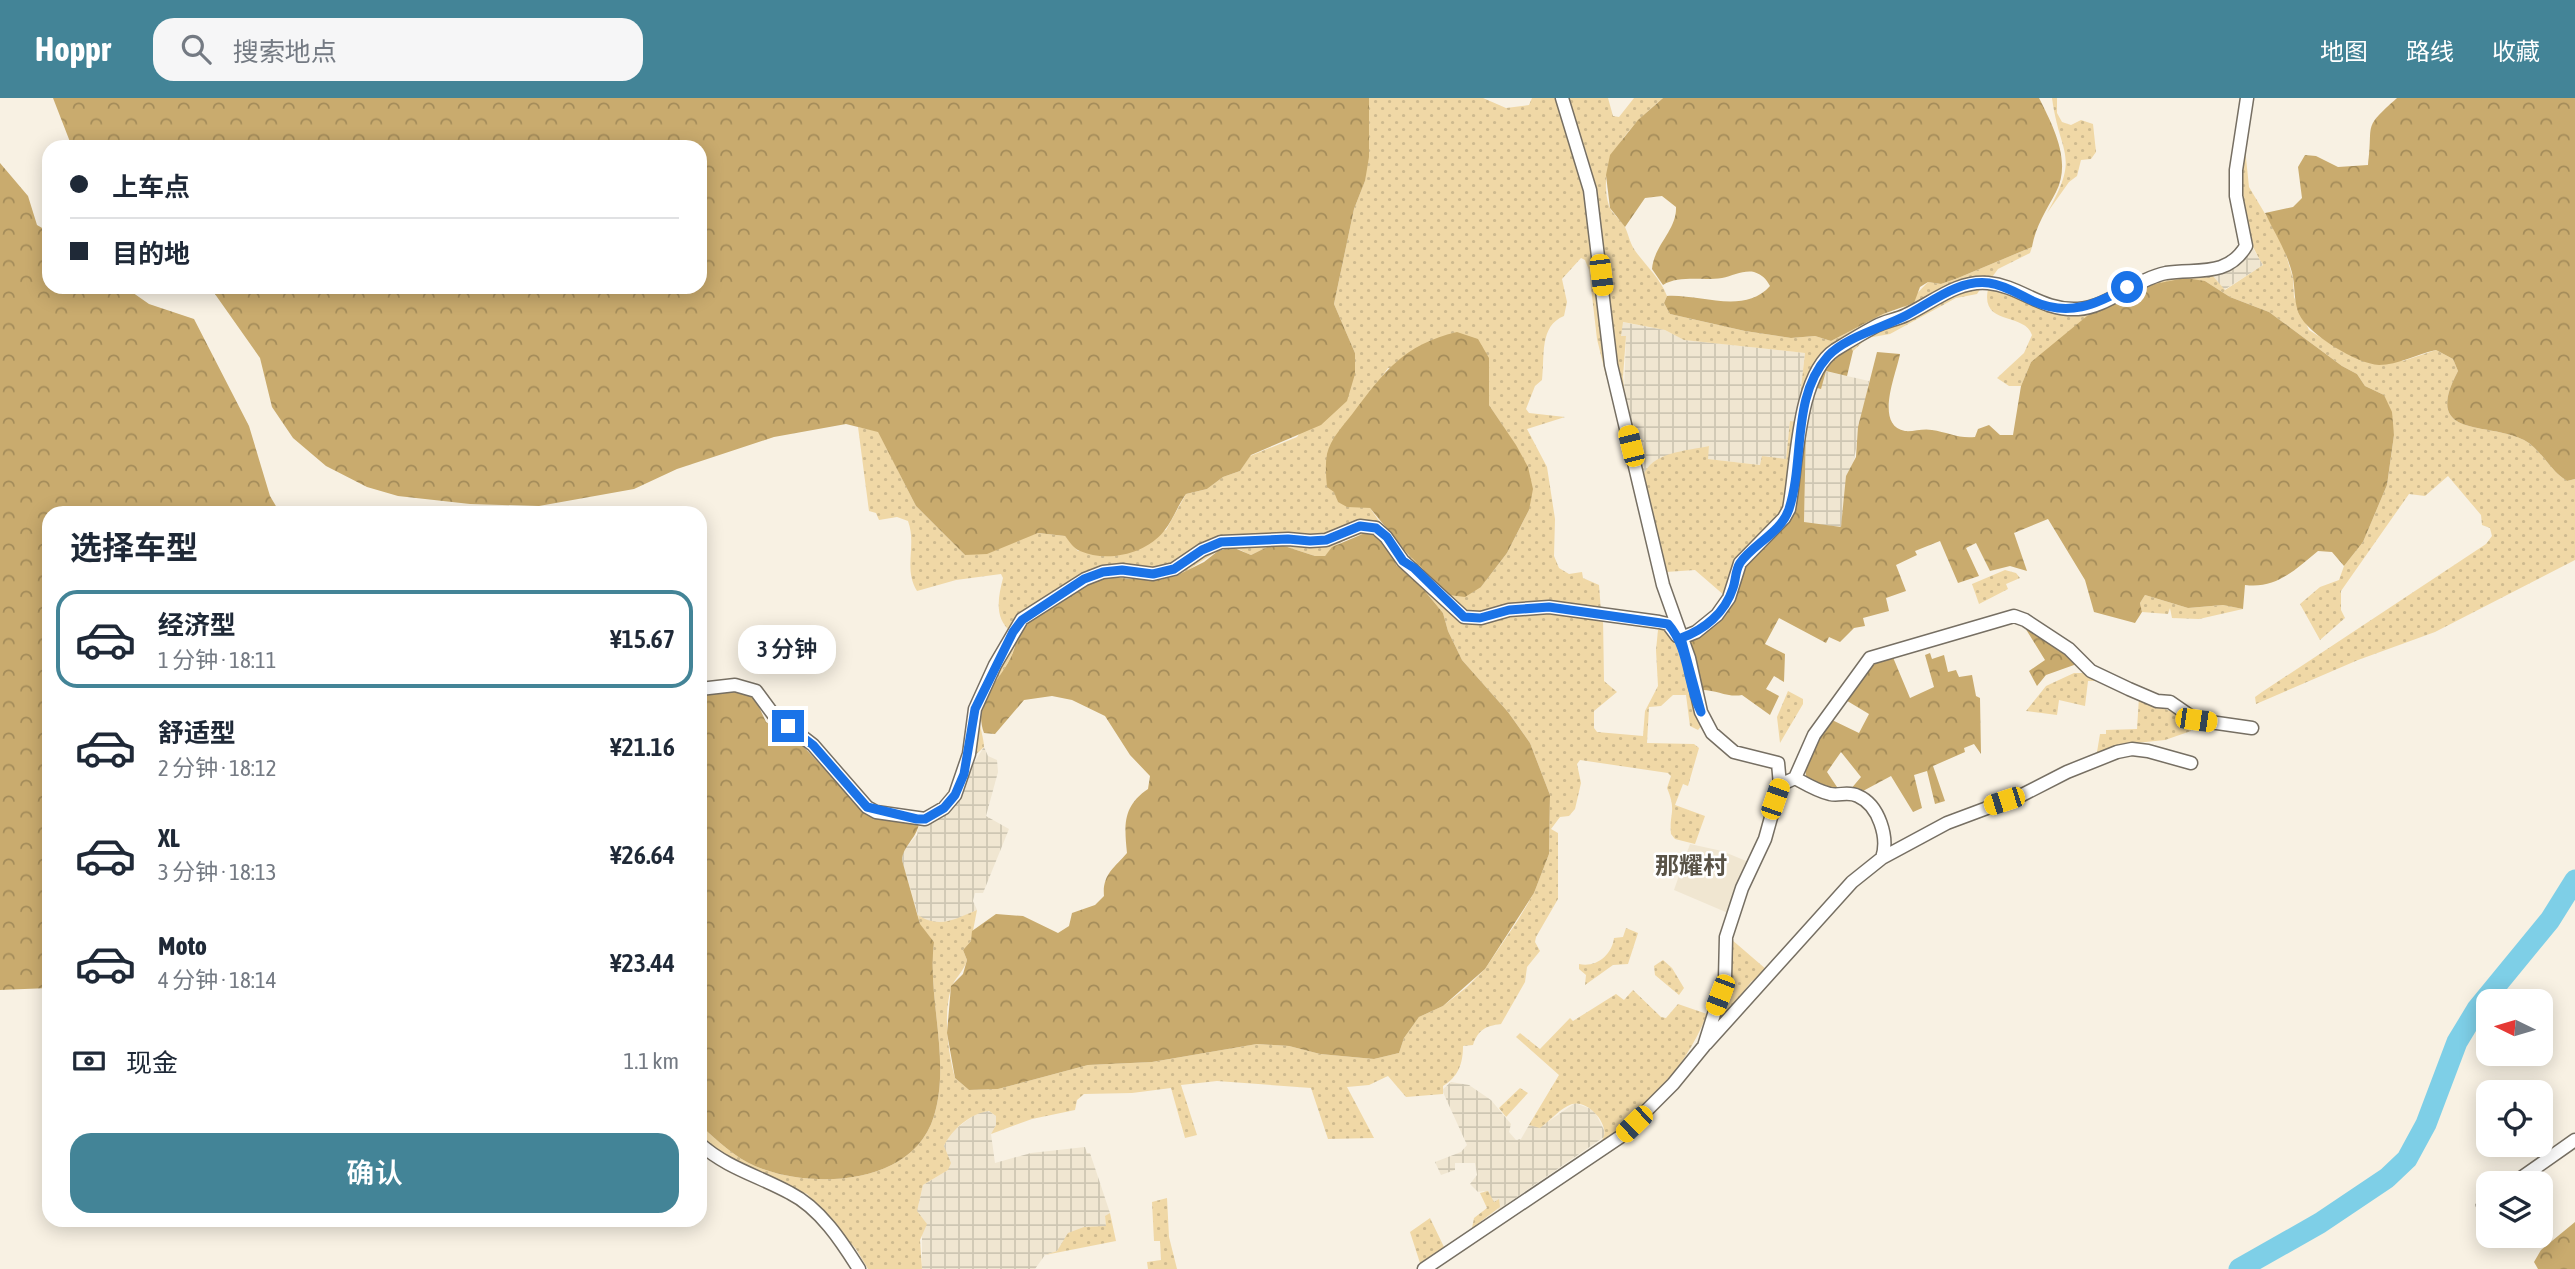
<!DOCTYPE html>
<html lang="zh">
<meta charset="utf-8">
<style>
body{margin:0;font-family:"Asap Condensed","Noto Sans SC",sans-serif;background:#f6f6f7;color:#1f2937;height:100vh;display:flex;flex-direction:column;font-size:26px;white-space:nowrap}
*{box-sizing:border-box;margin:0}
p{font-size:23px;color:#747a83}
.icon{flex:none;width:38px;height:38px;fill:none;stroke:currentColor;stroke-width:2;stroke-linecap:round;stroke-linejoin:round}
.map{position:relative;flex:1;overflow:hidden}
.details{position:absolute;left:42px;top:408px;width:665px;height:721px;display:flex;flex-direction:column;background:#fff;border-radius:21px;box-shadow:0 4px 18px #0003}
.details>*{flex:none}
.banner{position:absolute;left:42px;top:42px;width:665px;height:154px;border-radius:21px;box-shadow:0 4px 18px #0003;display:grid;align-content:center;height:154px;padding:0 28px;background:#fff}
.needle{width:46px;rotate:275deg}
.tools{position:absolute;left:2476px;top:891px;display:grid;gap:14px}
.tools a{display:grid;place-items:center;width:77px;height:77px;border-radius:14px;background:#fff;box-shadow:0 4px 18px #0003;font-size:35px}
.end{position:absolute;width:32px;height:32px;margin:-16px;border:9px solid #1a73e8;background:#fff;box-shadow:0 0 0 4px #fff}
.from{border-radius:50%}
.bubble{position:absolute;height:49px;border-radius:21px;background:#fff;box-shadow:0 4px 18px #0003;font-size:23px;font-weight:600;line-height:49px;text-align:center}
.car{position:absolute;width:21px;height:42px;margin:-21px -10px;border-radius:9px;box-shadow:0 0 5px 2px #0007;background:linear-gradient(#f5c518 24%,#345 0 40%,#f5c518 0 76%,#345 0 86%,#f5c518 0)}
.banner b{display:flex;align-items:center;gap:24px;height:66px;font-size:26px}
.banner b+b{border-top:2px solid #e0e1e3}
.banner i{width:18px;height:18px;background:#1f2937}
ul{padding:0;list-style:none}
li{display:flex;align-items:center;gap:21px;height:98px;margin:0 14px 10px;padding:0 14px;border:4px solid transparent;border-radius:21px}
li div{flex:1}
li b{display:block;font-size:26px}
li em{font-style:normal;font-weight:600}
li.current{border-color:#438497}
li>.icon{width:63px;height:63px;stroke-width:1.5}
h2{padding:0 28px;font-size:32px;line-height:84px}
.pay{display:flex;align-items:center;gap:18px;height:77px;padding:0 28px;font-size:26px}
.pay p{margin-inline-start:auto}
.button{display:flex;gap:14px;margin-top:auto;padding:14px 28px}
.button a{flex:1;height:80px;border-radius:21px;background:#438497;color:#fff;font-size:28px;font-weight:600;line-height:80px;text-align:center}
header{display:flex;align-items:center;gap:42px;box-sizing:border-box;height:98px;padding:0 35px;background:#438497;color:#fff}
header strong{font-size:33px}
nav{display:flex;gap:38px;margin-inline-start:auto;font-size:24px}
.search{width:490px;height:63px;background:#f6f6f7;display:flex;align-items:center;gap:18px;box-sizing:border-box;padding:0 24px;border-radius:21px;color:#747a83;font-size:26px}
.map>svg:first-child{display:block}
.built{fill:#f0e6d1}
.industrial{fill:url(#industrial-grid)}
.grass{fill:url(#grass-dots);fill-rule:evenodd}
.forest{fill:url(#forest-crowns)}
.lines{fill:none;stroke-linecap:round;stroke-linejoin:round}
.river{stroke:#7ecfe7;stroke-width:21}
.minor-casing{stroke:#766f63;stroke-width:15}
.minor{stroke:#fff;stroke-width:12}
.route{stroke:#1a73e8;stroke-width:9}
.labels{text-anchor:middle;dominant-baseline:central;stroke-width:5;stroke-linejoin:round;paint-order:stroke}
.quarter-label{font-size:24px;font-weight:bold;fill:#595347;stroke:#fff}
</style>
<header>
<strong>Hoppr</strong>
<div class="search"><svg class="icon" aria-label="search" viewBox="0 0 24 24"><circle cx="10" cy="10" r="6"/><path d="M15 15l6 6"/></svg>搜索地点</div>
<nav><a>地图</a><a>路线</a><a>收藏</a></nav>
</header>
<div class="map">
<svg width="2575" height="1171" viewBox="0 0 2575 1171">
<defs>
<pattern id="industrial-grid" width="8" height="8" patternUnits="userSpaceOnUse" patternTransform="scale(1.75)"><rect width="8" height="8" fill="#f0e6d1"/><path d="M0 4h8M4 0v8" fill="none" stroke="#cec6b3"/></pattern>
<pattern id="grass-dots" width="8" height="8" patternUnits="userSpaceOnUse" patternTransform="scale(1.75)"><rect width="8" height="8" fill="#f0d8a6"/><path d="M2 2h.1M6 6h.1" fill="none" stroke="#ceba8f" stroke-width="1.8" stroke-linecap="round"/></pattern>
<pattern id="forest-crowns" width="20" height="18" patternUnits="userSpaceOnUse" patternTransform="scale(1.75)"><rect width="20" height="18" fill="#c9ab6e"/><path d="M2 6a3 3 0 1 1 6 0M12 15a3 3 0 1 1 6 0" fill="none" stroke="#a48c5a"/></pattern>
</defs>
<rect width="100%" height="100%" fill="#f8f1e3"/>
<path class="built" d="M1690 746 1722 753 1751 765 1728 815 1674 792Z"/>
<path class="industrial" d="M2251 147 2263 167 2224 192 2212 177Z
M1622 224 1665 232 1685 242 1805 255 1797 324H1790L1786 361 1761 367 1707 361 1709 348 1643 379 1624 295 1626 239 1621 238Z
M1825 273 1869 283 1841 429 1804 425 1806 328 1814 289Z
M984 649 988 658 997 662 998 674 986 718 1009 731 983 795H975L973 803 977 812 952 823 929 825 918 817 902 762 903 753 917 737 919 726 939 719Z
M1451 984 1469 987 1491 1002 1511 1026 1509 1034 1516 1042 1521 1041 1529 1027 1549 1023 1575 1005 1594 1012 1604 1032V1039L1498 1112V1102L1494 1104 1484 1093 1478 1094 1470 1086 1477 1077 1475 1065H1455V1072L1441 1077 1435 1064 1461 1054 1467 1047 1442 992Z
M989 1013 996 1018V1027L991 1036 995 1065 1031 1055 1085 1049 1087 1055H1090L1110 1115 1105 1119 1106 1128 1068 1135 1064 1146 1057 1153 1045 1157 1035 1171H922V1133L917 1113 923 1087 948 1072 944 1048 949 1036 978 1014Z"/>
<path class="grass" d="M1369 0H1483L1506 10 1529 7 1532 0H1557L1583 86 1601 239 1610 282 1606 278 1597 241 1589 172 1585 162 1581 160 1562 181 1567 204 1564 218C1539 228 1545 258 1542 282L1535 288 1526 311 1529 315 1565 319 1527 331 1547 369 1555 421 1554 458 1559 470 1569 476 1582 474 1583 480 1599 487 1601 514 1465 517 1377 427 1326 439 1222 441 1186 463 1153 473 1102 472 1011 534C994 520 998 500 1003 480L1001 476 956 482 917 493C903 471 917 447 908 423L897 419 879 422 876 415 869 413 858 329 878 333 916 408 965 457 1038 435 1065 438 1078 453 1166 432 1186 396 1207 391 1223 379 1240 373 1250 358 1297 339 1355 255 1334 206 1354 111 1365 83ZM1388 270 1489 285V307L1503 328 1529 412 1507 455 1481 489 1423 469 1379 423 1370 410 1338 404 1328 354Z
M1567 0H1608L1613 18 1619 19 1634 0H1663C1631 27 1595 62 1609 108 1612 116 1621 122 1625 129 1629 138 1630 146 1636 154 1647 169 1660 180 1667 198L1664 205 1670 216 1745 233 1791 240 1815 238 1831 243 1883 216 1901 212 1928 184 1941 186 1958 180 2032 149 2030 155 1998 171 1990 182 1930 200 1819 268 1787 410 1725 498 1695 472 1666 474 1643 379C1650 354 1687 353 1709 348L1708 361 1760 367 1762 358 1786 361 1790 323 1797 324 1805 255 1684 242 1665 232 1623 224 1621 238H1626L1623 279 1626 306 1618 274 1600 119 1587 56Z
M2052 0H2057V15L2062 24 2071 27 2081 22 2093 26 2096 54 2091 61 2081 62 2077 78 2069 84 2047 115C2081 56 2060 59 2052 0Z
M2245 50 2249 89 2282 144 2293 180 2294 199 2309 232 2344 254 2403 263 2436 252 2453 261 2458 273C2421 342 2488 323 2524 342 2542 352 2549 372 2567 383L2575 381V462L2435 534 2358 562 2256 606 2255 599 2262 594 2486 446 2492 438 2490 430 2482 427 2481 417 2448 378 2425 398 2409 396 2341 493V512L2345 520 2320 542 2300 506 2320 489 2339 482 2344 468 2363 444 2387 387 2394 337 2384 297 2365 288 2357 276 2342 268 2269 214 2230 199 2205 183 2116 204 2103 211 2031 264 2021 288H2009L1997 280 2024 255 2032 237C2024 213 1977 230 1989 187L2069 214 2174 176 2212 177 2225 192 2263 167C2238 127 2239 95 2245 50Z
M1983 187 1977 196 1956 200 1890 236 1867 240 1853 253 1849 247 1932 204Z
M1359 431 1375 432 1385 440 1401 465 1463 522 1481 523 1526 512 1603 519 1604 583 1617 594 1594 613V630L1597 634 1643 638 1645 613 1658 588 1656 552 1658 532 1662 528C1687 551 1689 596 1702 627L1698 632 1690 628 1686 597H1673L1661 608 1649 609 1647 645 1694 646 1699 650 1688 688 1683 686 1675 707 1705 718 1695 746 1675 741 1671 736C1669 714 1677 714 1667 690L1671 678 1668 675 1580 662 1577 666 1581 685 1575 711 1569 718 1560 719 1551 731 1558 735V801L1536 839 1535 844 1540 853 1527 869 1525 884 1501 926C1485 928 1478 932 1473 947L1463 948C1463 966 1458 979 1443 988V996L1406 999 1388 978 1369 987 1347 989 1374 1040 1328 1041 1311 990 1217 983 1181 987 1197 1037 1185 1040 1171 990 1132 995 1084 996 1077 1002 1075 1012 1032 1021 991 1036 996 1027V1018L989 1013C971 1015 951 1032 944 1048L951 1065 948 1072 923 1087 917 1113 927 1126 920 1142 922 1171H868L856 1151 807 1096 758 1077 706 1048 700 1040V1027C717 1042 734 1059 755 1068 812 1092 913 1088 934 1018 951 962 927 901 934 844L920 827 918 817C939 831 955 821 977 812L971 843 963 852 967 862C964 874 954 880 951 891 943 916 948 955 955 980L969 992 998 991 1088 967 1152 964 1257 946 1289 948 1320 956 1374 961 1399 955 1404 940 1419 919 1443 908 1467 889 1485 871 1518 822 1534 795 1549 756 1550 697 1530 645 1508 614 1462 562 1448 533 1443 515 1415 481 1396 467 1388 447 1378 436C1358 434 1338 442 1325 458H1315L1275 445 1251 457C1245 455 1237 449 1231 449 1218 448 1190 474 1175 479 1152 486 1128 477 1105 479 1090 480 1026 525 1016 537 1017 565 987 587 980 617 978 626 984 639 984 649L969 663 977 613 1015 535 1023 524 1086 483 1103 476 1152 478 1174 474 1203 454 1221 447 1326 444Z
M2005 472 2016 475 2020 480 2006 486 2008 491 1979 506 1972 486Z
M2145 497 2188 510 2223 507 2243 511 2199 521 2172 520 2170 510 2168 516 2142 514 2140 505Z
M2074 575H2087L2106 583H2088L2085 608 2059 602 2057 617 2026 613 2046 588Z
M1788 593 1803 601V606L1780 645 1777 619Z
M2139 599 2174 615 2190 626 2191 633 2165 642 2136 645 2101 656 2097 654 2100 636H2106V632L2137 631Z
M1626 830 1638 835 1628 866 1613 867 1585 887 1586 877 1579 871V866C1596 870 1612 857 1614 840L1623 839Z
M1731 841 1767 872 1751 884 1718 926 1717 913Z
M1663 862 1672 870 1684 890 1679 897 1655 877 1654 868Z
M1633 892 1661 919 1666 920 1678 906 1707 916C1687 969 1635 1029 1584 1056 1589 1052 1599 1047 1602 1042 1612 1028 1588 1001 1572 1006 1560 1010 1550 1023 1540 1030L1529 1027 1559 977 1516 939 1520 935 1540 951 1570 920 1573 923 1616 896 1624 902Z
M1520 990 1528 995 1506 1019 1499 1010Z
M1488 1093 1494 1104 1499 1101 1500 1109 1472 1130 1474 1120 1487 1110 1480 1095Z
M1167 1100 1169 1139 1177 1171H1148L1147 1164 1161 1162 1160 1143H1154L1152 1104Z
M1110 1115 1116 1143 1045 1157 1057 1153 1068 1135 1084 1129 1106 1128 1105 1118Z
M1430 1120 1444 1149 1420 1165 1410 1134Z"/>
<path class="forest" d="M53 0H1369V59L1365 83 1354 111 1334 206 1355 255V276L1347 303 1321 327 1251 357 1240 373 1223 379 1207 391 1186 396C1178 407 1173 422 1164 433 1146 456 1107 465 1080 453 1074 451 1069 443 1065 438L1038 435 987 456 965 457 916 408 878 334 846 326 774 339 677 371 634 391 539 408 470 406 398 398 367 389 326 368 293 340 272 309 260 260 210 189H700V49H72Z
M1663 0H2039C2053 28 2072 63 2056 94 2046 113 2036 127 2032 149L1958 180 1941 186 1928 184 1920 189 1914 205 1883 216 1831 243 1815 238 1791 240 1745 233 1670 216 1664 205 1667 198C1701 196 1744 217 1770 188 1766 181 1763 177 1754 174 1743 172 1733 178 1722 180 1703 183 1679 177 1663 187L1652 171C1654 147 1677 132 1676 109L1662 98 1645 100 1625 129 1610 110 1606 77 1610 57 1638 22Z
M2397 0H2575V381L2567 383C2549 372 2542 352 2524 342 2488 323 2421 342 2458 273L2453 261 2436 252C2417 256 2398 267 2379 267 2357 266 2308 236 2299 216 2294 204 2295 191 2293 179 2288 155 2275 136 2265 115L2293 109 2302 100 2298 69 2305 57 2316 58 2338 69 2368 67C2374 24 2361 32 2397 0Z
M0 65 28 98 37 127 49 134V189L129 192 149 206 194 221 249 328 270 398 280 415H49V890L0 892Z
M2185 180 2205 183 2230 199 2269 214 2342 268 2357 276 2365 288 2384 297 2392 314 2394 337 2387 387 2363 444 2344 468 2332 454 2318 453C2295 472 2276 491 2245 487L2243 511 2223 507 2188 510 2145 497 2140 505 2142 514 2135 525 2094 514 2085 482 2048 421 2014 435 2027 473 2010 468 1990 473 1976 445 1966 450 1979 478 1958 485 1940 443 1915 453 1917 457 1896 467 1906 493 1886 500 1889 513 1863 520 1865 528 1854 530 1840 544 1829 539 1826 545 1779 520 1765 546 1785 556 1784 584 1774 578 1766 591 1779 598 1770 617 1742 597C1728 600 1715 591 1700 592L1686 542 1719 518 1739 472 1785 423 1806 328 1804 424 1841 429 1846 378 1856 359 1858 329 1877 254 1900 256C1896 277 1874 327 1905 333 1913 334 1923 330 1932 332 1947 334 1959 341 1975 339L1978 331 1989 327 2000 337H2013L2021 288 2031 264 2087 218 2116 204 2134 190Z
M1457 234 1478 241 1489 260V307L1516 347 1528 369 1533 391 1529 412 1507 455 1481 489 1465 499 1449 497 1406 454 1370 410 1347 409 1338 404 1334 394 1327 389C1326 378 1325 367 1327 356 1330 341 1344 327 1353 315 1385 273 1403 247 1457 234Z
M1849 247 1853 253 1847 278 1826 273 1821 291 1814 289 1829 260Z
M1365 435 1378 436 1393 457 1396 467 1415 481 1443 515 1448 533 1462 562 1508 614 1530 645 1550 697 1549 756 1534 795 1485 871 1443 908 1419 919 1404 940 1399 955 1374 961 1320 956 1289 948 1257 946 1152 964 1088 967 998 991 969 992 955 980 947 935 951 888 963 876 967 862 963 852 971 843 972 833 996 816 1023 818 1058 835 1069 828 1072 815 1095 807 1104 798C1102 777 1114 770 1127 755 1124 726 1123 708 1148 691L1150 678 1130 657 1105 618 1072 602 1052 598 1024 602 995 636 984 635C969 593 1017 575 1016 537L1025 527 1101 479 1159 482 1176 478 1204 464 1218 453 1232 449 1251 457 1275 445 1315 458H1325L1332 449Z
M2022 525 2077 563 2074 567 2046 577 2037 588 2029 573 2045 562Z
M1930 555 1932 561 1944 557 1948 574 1956 572 1959 579 1972 577 1976 598 1980 600 1981 656 1974 646 1964 650 1965 654 1933 668 1945 703 1935 706 1927 673 1914 677 1922 710 1913 714 1891 678 1863 693 1850 692 1861 679 1841 654 1827 674 1839 692 1832 694 1807 681C1800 661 1819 637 1830 621L1859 635 1869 616 1844 601 1870 566 1892 557 1910 600 1934 589 1925 557Z
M716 591 745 593 755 600 766 624 801 646 858 706 919 726C916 741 903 748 902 762L920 826 934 844C927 901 951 962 934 1018 913 1088 812 1092 755 1068 734 1059 717 1042 700 1027V594Z
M2575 1124V1171H2538L2534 1164 2541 1152Z"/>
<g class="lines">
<path class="river" d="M2239 1171 2320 1125 2387 1080 2407 1061 2426 1026 2457 944 2477 911 2550 822 2575 782"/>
<g class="minor-casing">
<path id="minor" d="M1681 540 1696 534 1717 517 1729 500 1740 465 1784 420 1789 411C1797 370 1797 277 1835 252 1848 244 1863 235 1876 228 1885 223 1896 222 1906 217 1932 205 1957 182 1988 185 2021 188 2041 213 2078 211 2106 210 2136 181 2166 175 2196 170 2227 180 2246 148L2236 98V72L2247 0
M700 591 735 587 756 593 773 616 813 647 867 709 876 714 925 721 944 710 955 697 969 656 975 611 995 567 1022 521 1085 481 1103 474 1122 472 1153 476 1174 471 1202 452 1221 444 1288 441 1310 443 1326 442 1360 428 1376 430 1386 439 1403 463 1464 519 1481 520 1509 512 1549 509 1659 524 1668 526 1677 538
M1795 680C1806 686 1817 693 1830 696 1840 698 1848 693 1858 698 1879 707 1889 740 1882 760
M1780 687 1795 680 1814 637 1870 560 2014 518 2025 522 2069 551 2091 573 2129 591 2157 603 2170 604 2196 622 2252 630
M1706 946 1852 784 1882 760 1947 725 2022 697 2067 674 2117 654 2132 651 2148 653 2191 665
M700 1046C727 1070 759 1078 790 1095 820 1110 842 1144 859 1171
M2514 1085 2575 1042
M2483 1107 2488 1103
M1424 1171 1620 1039 1673 986 1704 948 1725 881 1726 839 1742 790 1765 741 1780 687 1778 665 1734 654 1712 635 1701 614 1689 560 1663 487 1611 267 1590 92 1562 0"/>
</g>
<use href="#minor" class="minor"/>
</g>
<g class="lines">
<path class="route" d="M788 628 813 647 867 709 917 721H925L944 710 955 697 964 676 975 611 1013 534 1022 522 1084 481 1103 474 1122 472 1153 476 1174 471 1202 452 1221 444 1288 441 1310 443 1326 442 1360 428 1376 430 1387 439 1403 463 1414 470 1464 519 1480 520 1509 512 1549 509 1668 526C1690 551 1686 586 1701 614L1681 540C1704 532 1725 515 1733 490 1736 482 1735 473 1740 465 1753 446 1781 435 1789 411 1805 362 1791 299 1828 258 1845 239 1885 229 1907 217 1932 204 1959 181 1989 185 2005 187 2020 197 2033 203 2068 219 2096 207 2127 189"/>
</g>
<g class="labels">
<g class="quarter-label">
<text x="1691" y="767">那耀村</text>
</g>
</g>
</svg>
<div class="tools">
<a><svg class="needle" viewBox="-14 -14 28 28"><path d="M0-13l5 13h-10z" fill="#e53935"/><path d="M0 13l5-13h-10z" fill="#747a83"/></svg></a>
<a><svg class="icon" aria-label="locate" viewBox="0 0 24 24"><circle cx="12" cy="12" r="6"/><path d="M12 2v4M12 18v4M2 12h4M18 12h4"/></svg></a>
<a><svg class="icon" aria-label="layers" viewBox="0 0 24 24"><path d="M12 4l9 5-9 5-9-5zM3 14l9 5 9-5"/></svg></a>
</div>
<i class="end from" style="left:2127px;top:189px"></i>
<i class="end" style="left:788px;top:628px"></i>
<div class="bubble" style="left:738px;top:527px;width:98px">3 分钟</div>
<i class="car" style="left:1601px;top:177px;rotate:173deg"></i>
<i class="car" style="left:1631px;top:348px;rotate:346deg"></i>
<i class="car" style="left:2196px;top:622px;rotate:98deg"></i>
<i class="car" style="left:1775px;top:701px;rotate:19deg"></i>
<i class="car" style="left:2004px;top:703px;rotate:252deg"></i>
<i class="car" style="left:1720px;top:897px;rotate:201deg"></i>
<i class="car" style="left:1634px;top:1026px;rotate:226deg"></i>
<div class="banner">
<b><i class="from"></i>上车点</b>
<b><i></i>目的地</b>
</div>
<section class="details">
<h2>选择车型</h2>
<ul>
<li class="current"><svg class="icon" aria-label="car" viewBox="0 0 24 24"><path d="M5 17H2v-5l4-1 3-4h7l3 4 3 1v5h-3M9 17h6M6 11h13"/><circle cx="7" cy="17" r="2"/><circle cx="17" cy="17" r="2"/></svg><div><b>经济型</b><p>1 分钟 · 18:11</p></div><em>¥15.67</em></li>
<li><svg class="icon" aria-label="car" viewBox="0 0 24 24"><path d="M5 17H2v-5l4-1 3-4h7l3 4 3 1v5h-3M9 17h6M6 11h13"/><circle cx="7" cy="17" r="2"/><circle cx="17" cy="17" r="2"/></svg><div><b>舒适型</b><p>2 分钟 · 18:12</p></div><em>¥21.16</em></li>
<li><svg class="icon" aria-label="car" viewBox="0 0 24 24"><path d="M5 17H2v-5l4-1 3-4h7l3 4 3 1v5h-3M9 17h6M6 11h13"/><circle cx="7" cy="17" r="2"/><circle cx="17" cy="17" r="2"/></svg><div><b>XL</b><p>3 分钟 · 18:13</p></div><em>¥26.64</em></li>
<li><svg class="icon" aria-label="car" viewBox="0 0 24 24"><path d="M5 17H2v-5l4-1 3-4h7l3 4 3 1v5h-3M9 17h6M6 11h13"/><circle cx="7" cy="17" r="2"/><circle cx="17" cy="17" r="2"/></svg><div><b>Moto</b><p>4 分钟 · 18:14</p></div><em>¥23.44</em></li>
</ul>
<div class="pay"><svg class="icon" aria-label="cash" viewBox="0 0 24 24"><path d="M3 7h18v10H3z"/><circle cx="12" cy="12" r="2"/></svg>现金<p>1.1 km</p></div>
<div class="button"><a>确认</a></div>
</section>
</div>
